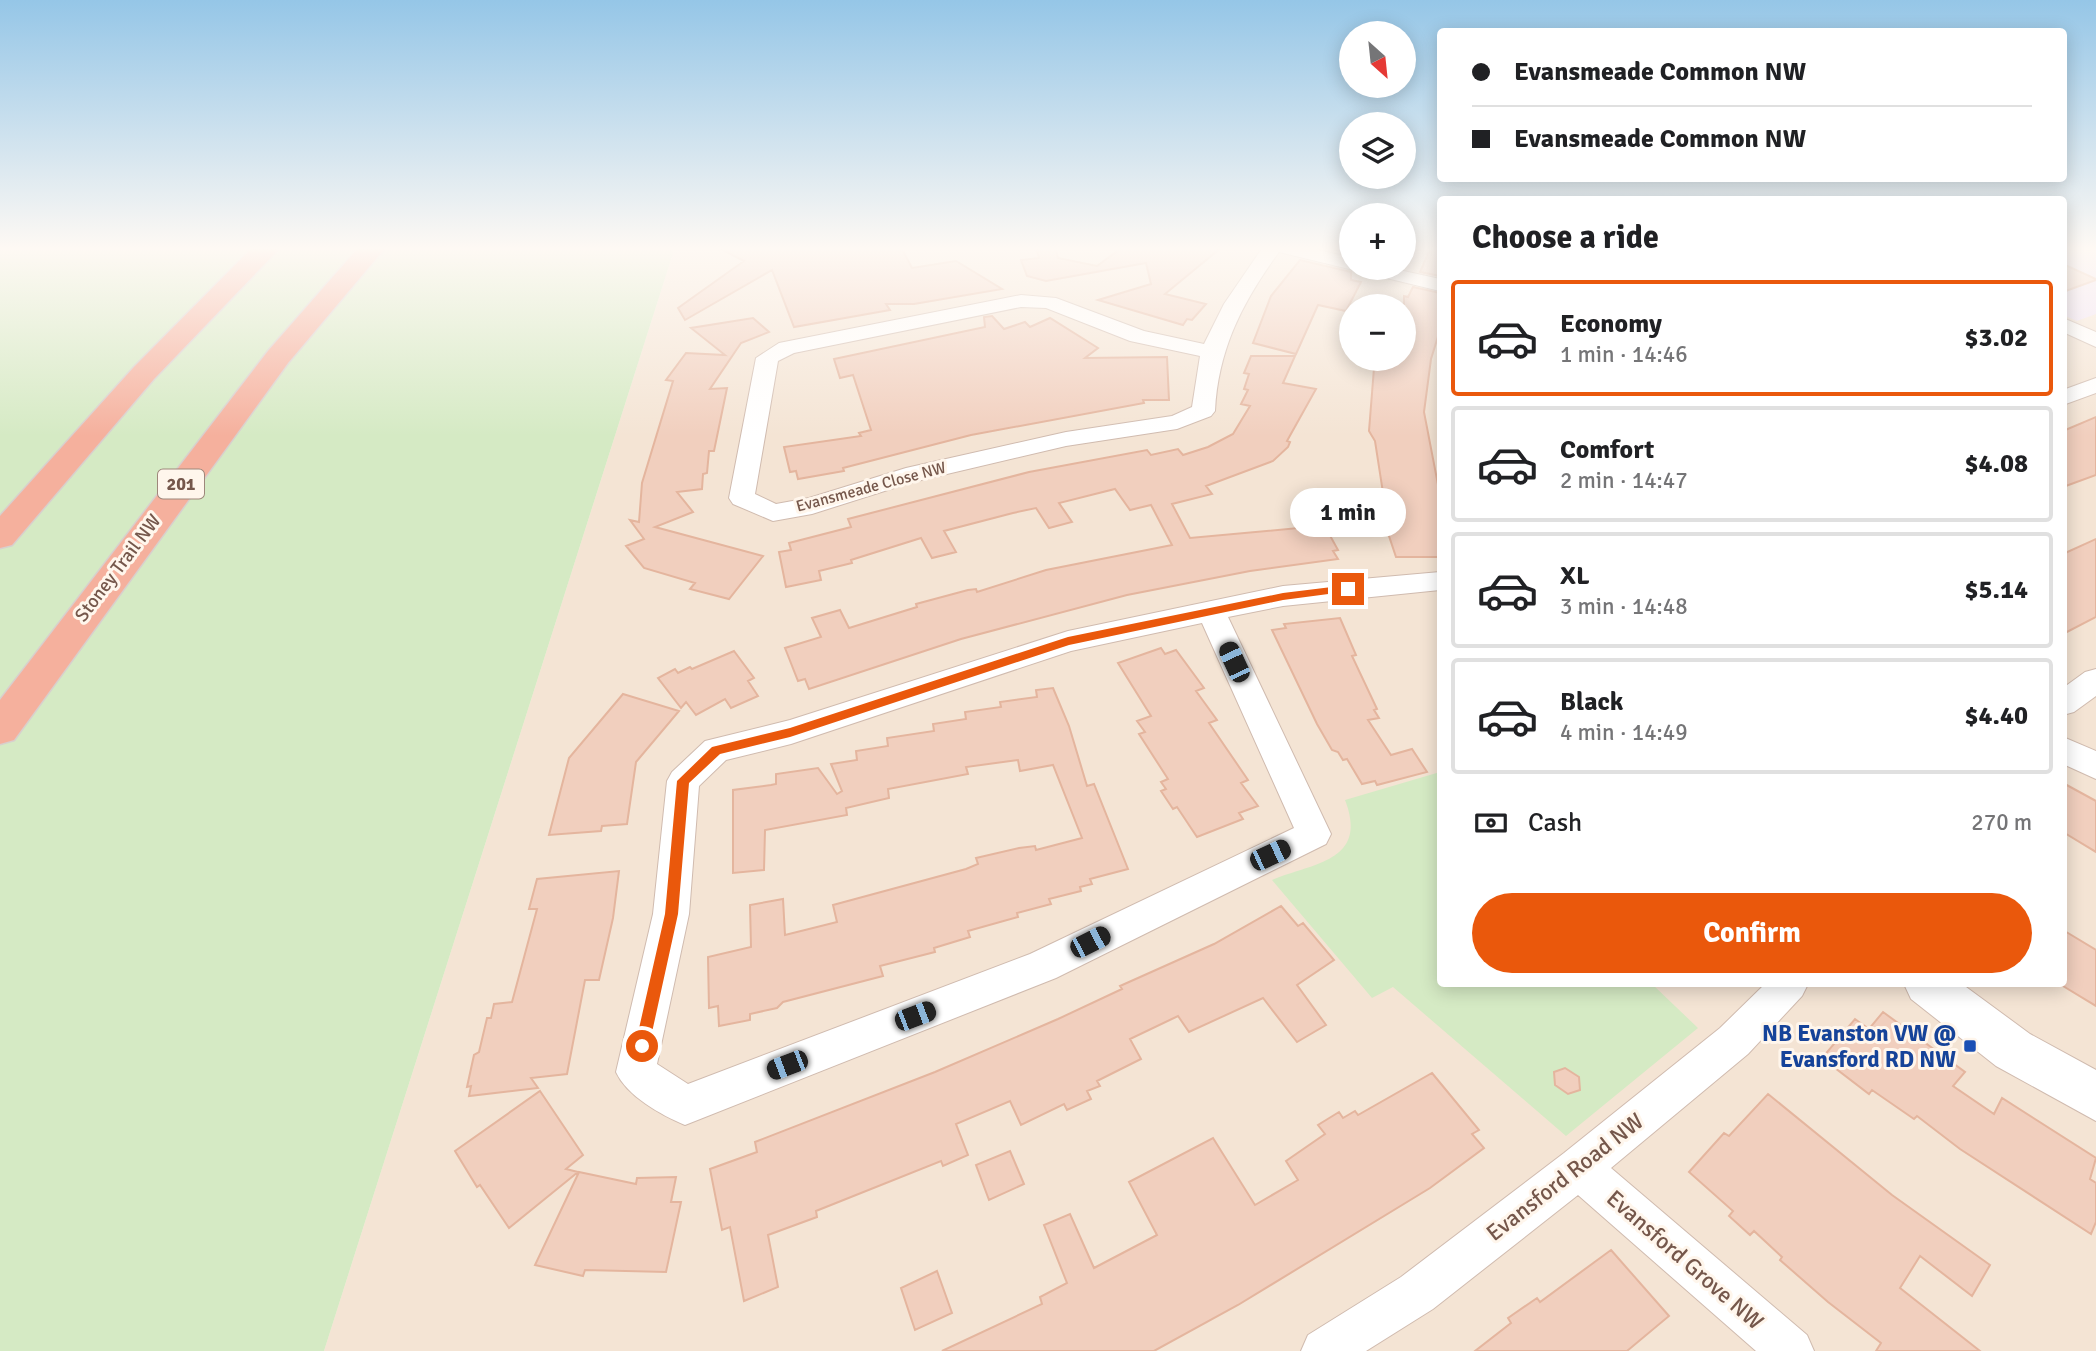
<!DOCTYPE html>
<meta charset="utf-8">
<style>
body{margin:0;font-family:Signika,sans-serif;background:#f6f6f6;color:#202124;height:100vh;display:flex;flex-direction:column;font-size:26px;white-space:nowrap}
*{box-sizing:border-box;margin:0}
p{font-size:23px;color:#757577}
.icon{flex:none;width:38px;height:38px;fill:none;stroke:currentColor;stroke-width:2;stroke-linecap:round;stroke-linejoin:round}
.map{position:relative;flex:1;overflow:hidden}
.panel{position:absolute;left:1437px;top:196px;width:630px;height:791px;display:flex;flex-direction:column;background:#fff;border-radius:7px;box-shadow:0 4px 18px #0003}
.panel>*{flex:none}
.top-card{position:absolute;left:1437px;top:28px;width:630px;height:154px;border-radius:7px;box-shadow:0 4px 18px #0003;display:grid;align-content:center;height:154px;padding:0 35px;background:#fff}
.needle{width:46px;rotate:153deg}
.tools{position:absolute;left:1339px;top:21px;display:grid;gap:14px}
.tools a{display:grid;place-items:center;width:77px;height:77px;border-radius:50%;background:#fff;box-shadow:0 4px 18px #0003;font-size:35px}
.end{position:absolute;width:32px;height:32px;margin:-16px;border:9px solid #ea580c;background:#fff;box-shadow:0 0 0 4px #fff}
.from{border-radius:50%}
.bubble{position:absolute;height:49px;border-radius:24px;background:#fff;box-shadow:0 4px 18px #0003;font-size:23px;font-weight:800;line-height:49px;text-align:center}
.car{position:absolute;width:21px;height:42px;margin:-21px -10px;border-radius:9px;box-shadow:0 0 5px 2px #0007;background:linear-gradient(#222 24%,#8ab4d8 0 40%,#222 0 76%,#8ab4d8 0 86%,#222 0)}
.top-card b{display:flex;align-items:center;gap:24px;height:66px;font-size:26px}
.top-card b+b{border-top:2px solid #e0e0e0}
.top-card i{width:18px;height:18px;background:#202124}
ul{padding:0;list-style:none}
li{display:flex;align-items:center;gap:21px;height:116px;margin:0 14px 10px;padding:0 21px;border:4px solid #e0e0e0;border-radius:7px}
li div{flex:1}
li b{display:block;font-size:26px}
li em{font-style:normal;font-weight:800}
li.selected{border-color:#ea580c}
li>.icon{width:63px;height:63px;stroke-width:1.5}
h2{padding:0 35px;font-size:32px;line-height:84px}
.pay{display:flex;align-items:center;gap:18px;height:77px;padding:0 35px;font-size:26px}
.pay p{margin-inline-start:auto}
.button{display:flex;gap:14px;margin-top:auto;padding:14px 35px}
.button a{flex:1;height:80px;border-radius:42px;background:#ea580c;color:#fff;font-size:28px;font-weight:800;line-height:80px;text-align:center}
.map>svg:first-child{display:block}
.residential{fill:#f4e4d4;fill-rule:evenodd}
.education{fill:#efe2f8}
.green{fill:#d5eac4}
.building{fill:#f1cfbe;stroke:#e4b59e;stroke-width:2}
.lines{fill:none;stroke-linecap:round;stroke-linejoin:round}
.minor-casing{stroke:#d0bbaf;stroke-width:2}
.tertiary-casing{stroke:#d0bbaf;stroke-width:2}
.motorway-casing{stroke:#d8d0cd;stroke-width:3}
.minor{fill:#fff;fill-rule:evenodd}
.tertiary{fill:#fff;fill-rule:evenodd}
.motorway{fill:#f5b09d;fill-rule:evenodd}
.route{fill:#ea580c}
.transit-dot{fill:#1a4fb4;stroke:#fff6ec;stroke-width:2.5}
.labels{text-anchor:middle;dominant-baseline:central;stroke-width:6;stroke-linejoin:round;paint-order:stroke}
.far-street-label{font-size:16px;fill:#75574b;stroke:#fff6ec}
.shield{fill:#fff6ec;stroke:#9e877b;stroke-width:2}
.shield-label{font-size:18px;font-weight:bold;fill:#75574b}
.street-label{font-size:19px;fill:#75574b;stroke:#fff6ec}
.near-transit-label{font-size:23px;font-weight:bold;fill:#164399;stroke:#fff6ec;text-anchor:end}
.near-street-label{font-size:23px;fill:#75574b;stroke:#fff6ec}
</style>
<div class="map">
<svg width="2096" height="1351" viewBox="0 0 2096 1351">
<rect width="100%" height="100%" fill="#fcf2e6"/>
<path class="residential" d="M675 247H1351V268H1404V247H1440V984H2063V247H2096V1351H324ZM1351 306H1404V359H1351Z"/>
<path class="education" d="M2063 247H2096V314L2077 321 2063 315Z"/>
<path class="green" d="M0 247H675L324 1351H0Z
M1440 772V984H1652L1698 1028 1566 1136 1393 987 1372 998 1272 880C1312 863 1369 862 1345 800Z"/>
<path class="building" d="M717 247H901L912 268 956 261 1002 289 914 304H886L890 310 794 327 772 270 685 320 678 308 744 261Z
M1036 247H1055L1058 258 1097 266 1123 247H1222L1165 294 1206 304 1192 320 1187 319 1183 325 1098 300 1151 284 1146 263 1046 281 1027 276 1021 260 1039 258Z
M1431 247H1440V276L1420 272Z
M1300 260 1351 272V280L1361 282 1346 311 1318 305 1296 354 1253 343 1271 296Z
M2063 264 2096 279V280L2063 292Z
M1413 287 1440 293V330L1431 359 1424 412 1440 495V557H1396L1381 512H1386L1375 441 1369 431 1374 368 1379 369 1381 359H1404V296L1408 297Z
M992 316 1004 329 1025 322 1030 327 1050 318 1098 348 1085 358 1167 357 1169 400H1143L1144 403 971 435 843 468 844 471 798 479 796 471 790 472 784 447 861 436 859 433 871 430 853 375 840 378 834 359 985 327 984 317Z
M753 318 769 332 741 343 710 389 727 388 714 451H709L707 473 703 474 702 489 677 492 693 512 655 527 763 556 729 599 690 589 695 583 644 568 626 546 644 539 630 520 639 522 642 483 673 381 666 380 686 353 725 355 691 328Z
M1251 356H1295L1283 383 1316 389 1287 441 1290 442 1288 447 1273 461 1206 486 1212 494 1172 504 1190 538 1299 528 1297 524 1322 521 1338 550 1333 551 1338 559 1250 571 1127 595 961 639 809 689 805 679 798 681 785 648 821 637 812 618 840 610 849 628 917 607 916 604 968 590 976 589 977 592 1046 570 1172 545 1151 505 1130 510 1115 489 1059 503 1072 522 1049 528 1036 508 1013 513 944 531 956 552 932 558 921 538 851 560 852 563 819 571 821 580 786 587 779 552 791 550 789 543 851 527 848 519 1029 472 1147 450 1151 455 1178 449 1183 455 1208 447 1233 434 1250 406 1241 404 1248 390 1244 389 1249 374 1244 373Z
M2096 417V475L2063 487V431Z
M2096 539V617L2063 634V554Z
M1340 618 1356 655 1352 656 1377 709 1374 710 1379 718 1368 720 1391 755 1412 749 1427 772 1377 785 1375 781 1362 784 1347 759 1343 760 1338 752 1332 750 1317 724 1272 630 1286 628 1284 624Z
M1161 648 1165 654 1176 650 1204 688 1196 691 1217 720 1209 723 1248 780 1241 783 1258 806 1239 813 1243 819 1197 837 1177 807 1173 809 1161 791 1166 789 1161 782 1168 779 1139 734 1145 732 1137 721 1151 716 1118 663Z
M734 651 754 678 748 681 758 696 731 708 725 699 696 715 686 702 681 708 658 678 675 669 678 673 690 667 692 669Z
M1053 688 1069 726 1087 786 1094 784 1128 869 1090 879 1092 884 1080 887 1081 891 1049 899 1051 904 1017 913 1018 917 968 931 970 937 934 948 935 952 880 966 883 976 783 1002 777 1008 750 1014V1020L719 1026 718 1006 709 1008 708 957 751 947 750 905 783 899 785 935 837 922 833 905 966 869 978 864 976 858 1019 848 1035 846 1036 850 1082 838 1053 765 1020 771 1018 760 966 767 968 774 888 789 889 798 846 808 847 815 765 830 764 870 733 873V790L771 785 776 784V774L818 768 837 794 842 791 831 764 857 760 856 751 888 746 887 738 934 731 933 724 966 719 965 712 1001 707 1000 702 1037 697 1036 690Z
M623 694 679 711 636 762 627 824 602 826 601 831 549 835 569 758Z
M2063 783 2096 801V852L2063 832Z
M619 871 613 918 599 980H585L567 1074 531 1078 538 1088 469 1096 471 1086 467 1087 474 1055 479 1052 487 1018H491L494 1004 512 1002 537 909H529L537 879Z
M1281 906 1298 926 1303 923 1334 960 1297 985 1326 1025 1297 1042 1263 998 1189 1032 1178 1016 1130 1039 1141 1059 1097 1081 1100 1086 1087 1091 1091 1099 1067 1110 1064 1104 1021 1125 1010 1101 956 1124 968 1155 943 1166 941 1161 816 1211 817 1217 768 1235 778 1287 744 1301 730 1227 722 1230 710 1169 757 1152 755 1142 935 1072 1058 1019 1122 989 1120 986 1214 944Z
M2063 930 2096 950V1006L2063 986Z
M1883 1012 1965 1072 1953 1086 1994 1114 2002 1098 2096 1158 2090 1179 2096 1183V1222L2091 1234 1960 1149 1917 1116 1914 1119 1872 1090 1869 1094 1822 1058 1855 1019 1869 1029Z
M1565 1068 1579 1077 1580 1090 1568 1094 1555 1085 1554 1072Z
M1432 1073 1479 1130 1472 1134 1484 1148 1430 1188 1238 1305 1154 1351H942L1042 1304 1040 1297 1067 1283 1044 1225 1070 1214 1094 1268 1157 1235 1129 1182 1213 1138 1255 1205 1298 1180 1286 1161 1325 1134 1318 1125 1339 1112 1343 1118 1355 1111 1358 1115Z
M540 1091 583 1155 566 1169 578 1172 509 1228 480 1185 477 1187 455 1151Z
M1768 1094 1892 1195 1990 1265 1972 1296 1920 1256 1900 1288 1980 1351H1876L1881 1343 1828 1302 1780 1260 1782 1257 1754 1231 1750 1235 1729 1216 1733 1211 1689 1172 1724 1133 1729 1136Z
M1010 1151 1024 1184 989 1200 976 1165Z
M579 1172 636 1184 637 1178 676 1177 671 1202H681L666 1272 585 1270 583 1276 535 1265Z
M1611 1250 1669 1316 1627 1351H1475L1511 1323 1508 1318 1537 1298 1540 1302Z
M937 1271 952 1313 915 1330 901 1288Z"/>
<g class="lines">
<g class="minor-casing">
<path id="minor" d="M1263 247H1307L1351 258V268H1390L1440 279V291L1279 252C1243 301 1218 349 1215 411L1211 416 1177 429 1066 446 913 482 812 514 773 521 733 504 729 498 756 358 779 343 1021 295 1056 298 1144 331 1204 344 1224 304ZM1021 307 1046 308 1130 341 1200 356 1192 407 1172 416 1066 432 906 468 809 498 776 504 755 494 778 361 794 353Z
M2063 318 2096 332V347L2063 332Z
M2096 378V393L2063 405V390Z
M1440 572V590L1283 606 1228 617 1331 834 1326 844 1056 978 685 1125C661 1115 627 1096 616 1072L653 914 667 781 672 772 705 741 790 720 1068 631 1283 586ZM1202 623 1294 828 1030 954 688 1084 657 1064 689 914 699 786 726 760 791 744 1071 651Z
M2096 669V696L2074 712 2063 715V688L2085 672Z
M2063 737 2096 751V779L2063 764Z
M1765 984H1808L1802 996 1748 1054 1611 1168 1807 1335 1814 1351H1756L1578 1195 1433 1309 1366 1351H1301L1308 1335 1401 1277 1564 1153 1720 1028Z"/>
</g>
<g class="tertiary-casing">
<path id="tertiary" d="M1904 984H1962L2030 1034 2096 1070V1121L1996 1066 1911 999Z"/>
</g>
<g class="motorway-casing">
<path id="motorway" d="M253 247H281L154 379 12 545 0 548V516L134 367Z
M359 247H386L288 363 14 740 0 744V700L268 351Z"/>
</g>
<use href="#minor" class="minor"/>
<use href="#tertiary" class="tertiary"/>
<use href="#motorway" class="motorway"/>
</g>
<linearGradient id="sky" x2="0" y2="1"><stop stop-color="#95c6e7"/><stop offset="0.57" stop-color="#fef9f4"/><stop offset="1" stop-color="#fef9f4" stop-opacity="0"/></linearGradient>
<rect width="2096" height="436" fill="url(#sky)"/>
<path class="route" d="M1348 585 1353 589 1351 591 1283 600 1069 645 790 737 720 754 689 783 678 914 649 1046 642 1053 637 1051 635 1046 665 914 677 781 712 747 790 728 1068 637 1283 593Z"/>
<rect class="transit-dot" x="1963" y="1039" width="14" height="14" rx="3.5"/>
<g class="labels">
<g class="far-street-label">
<text transform="translate(871 487) rotate(-15)">Evansmeade Close NW</text>
</g>
<rect class="shield" x="158" y="469.5" width="46" height="29" rx="5"/>
<g class="shield-label">
<text x="181" y="484">201</text>
</g>
<g class="street-label">
<text transform="translate(118 568) rotate(-53)">Stoney Trail NW</text>
</g>
<g class="near-transit-label">
<text x="1956" y="1033">NB Evanston VW @<tspan x="1956" dy="26">Evansford RD NW</tspan></text>
</g>
<g class="near-street-label">
<text transform="translate(1565 1177) rotate(-38)">Evansford Road NW</text>
<text transform="translate(1685 1260) rotate(41)">Evansford Grove NW</text>
</g>
</g>
</svg>
<div class="tools">
<a><svg class="needle" viewBox="-14 -14 28 28"><path d="M0-13l5 13h-10z" fill="#e53935"/><path d="M0 13l5-13h-10z" fill="#757577"/></svg></a>
<a><svg class="icon" aria-label="layers" viewBox="0 0 24 24"><path d="M12 4l9 5-9 5-9-5zM3 14l9 5 9-5"/></svg></a>
<a>+</a>
<a>−</a>
</div>
<i class="end from" style="left:642px;top:1046px"></i>
<i class="end" style="left:1348px;top:589px"></i>
<div class="bubble" style="left:1290px;top:488px;width:116px">1 min</div>
<i class="car" style="left:1234px;top:662px;rotate:335deg"></i>
<i class="car" style="left:1270px;top:855px;rotate:65deg"></i>
<i class="car" style="left:1090px;top:942px;rotate:63deg"></i>
<i class="car" style="left:915px;top:1016px;rotate:69deg"></i>
<i class="car" style="left:787px;top:1065px;rotate:249deg"></i>
<div class="top-card">
<b><i class="from"></i>Evansmeade Common NW</b>
<b><i></i>Evansmeade Common NW</b>
</div>
<section class="panel">
<h2>Choose a ride</h2>
<ul>
<li class="selected"><svg class="icon" aria-label="car" viewBox="0 0 24 24"><path d="M5 17H2v-5l4-1 3-4h7l3 4 3 1v5h-3M9 17h6M6 11h13"/><circle cx="7" cy="17" r="2"/><circle cx="17" cy="17" r="2"/></svg><div><b>Economy</b><p>1 min · 14:46</p></div><em>$3.02</em></li>
<li><svg class="icon" aria-label="car" viewBox="0 0 24 24"><path d="M5 17H2v-5l4-1 3-4h7l3 4 3 1v5h-3M9 17h6M6 11h13"/><circle cx="7" cy="17" r="2"/><circle cx="17" cy="17" r="2"/></svg><div><b>Comfort</b><p>2 min · 14:47</p></div><em>$4.08</em></li>
<li><svg class="icon" aria-label="car" viewBox="0 0 24 24"><path d="M5 17H2v-5l4-1 3-4h7l3 4 3 1v5h-3M9 17h6M6 11h13"/><circle cx="7" cy="17" r="2"/><circle cx="17" cy="17" r="2"/></svg><div><b>XL</b><p>3 min · 14:48</p></div><em>$5.14</em></li>
<li><svg class="icon" aria-label="car" viewBox="0 0 24 24"><path d="M5 17H2v-5l4-1 3-4h7l3 4 3 1v5h-3M9 17h6M6 11h13"/><circle cx="7" cy="17" r="2"/><circle cx="17" cy="17" r="2"/></svg><div><b>Black</b><p>4 min · 14:49</p></div><em>$4.40</em></li>
</ul>
<div class="pay"><svg class="icon" aria-label="cash" viewBox="0 0 24 24"><path d="M3 7h18v10H3z"/><circle cx="12" cy="12" r="2"/></svg>Cash<p>270 m</p></div>
<div class="button"><a>Confirm</a></div>
</section>
</div>
